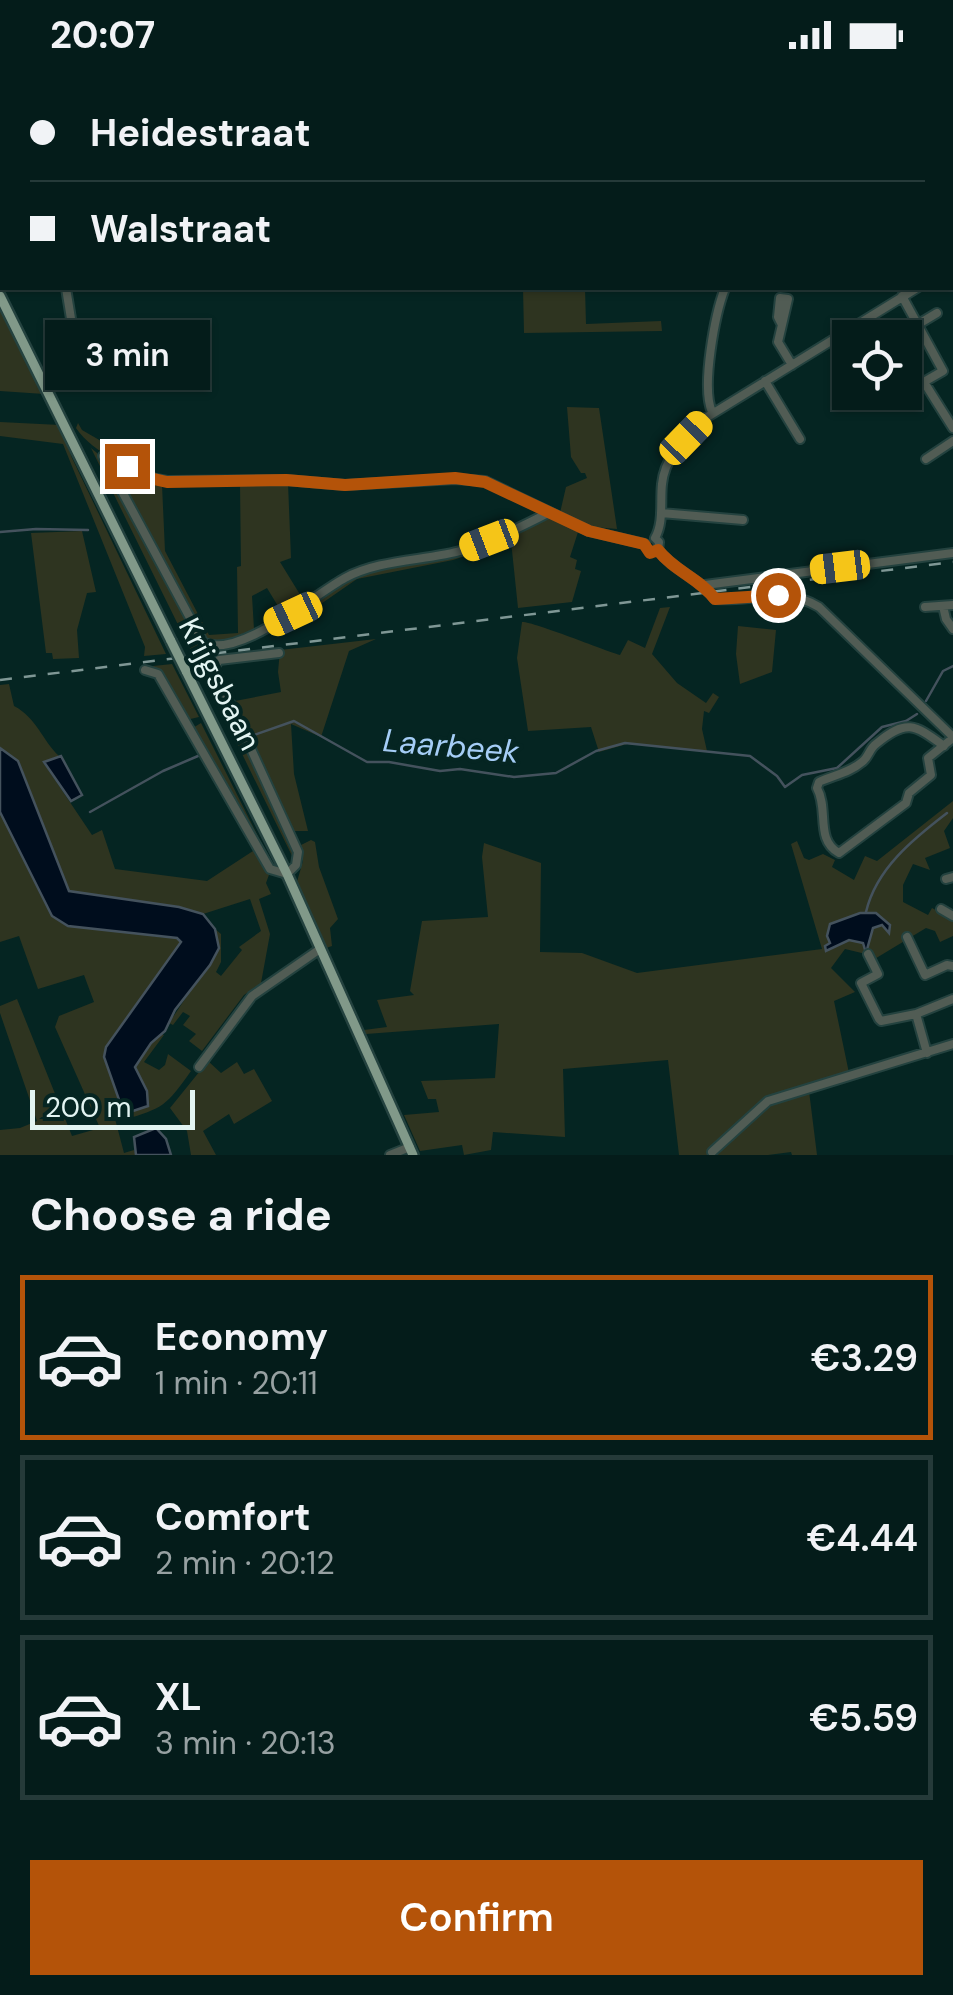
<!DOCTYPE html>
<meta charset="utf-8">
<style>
body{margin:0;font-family:"DM Sans",sans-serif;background:#0d2523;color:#f1f3f6;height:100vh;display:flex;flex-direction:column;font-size:38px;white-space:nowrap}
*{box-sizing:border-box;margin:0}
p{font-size:32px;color:#97a1a2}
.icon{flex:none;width:55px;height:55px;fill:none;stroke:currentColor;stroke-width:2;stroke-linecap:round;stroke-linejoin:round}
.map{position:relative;height:1085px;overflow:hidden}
.panel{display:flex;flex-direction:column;background:#041c1a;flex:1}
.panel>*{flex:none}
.top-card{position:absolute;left:0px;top:0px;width:955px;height:220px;box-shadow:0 2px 8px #0004,0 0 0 2px #253a39;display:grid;align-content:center;height:220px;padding:0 30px;background:#041c1a}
.buttons{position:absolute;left:832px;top:250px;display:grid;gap:20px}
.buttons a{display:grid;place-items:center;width:90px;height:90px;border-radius:0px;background:#041c1a;box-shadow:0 2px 8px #0004,0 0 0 2px #253a39;font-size:50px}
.scale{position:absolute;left:30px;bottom:25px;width:165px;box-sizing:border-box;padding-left:10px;border:5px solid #e3f4f2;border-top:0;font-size:28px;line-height:35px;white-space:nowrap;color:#e3f4f2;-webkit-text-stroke:8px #052522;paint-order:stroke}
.end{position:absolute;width:45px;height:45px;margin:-22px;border:12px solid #b45309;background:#fff;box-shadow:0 0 0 5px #fff}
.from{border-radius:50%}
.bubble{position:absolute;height:70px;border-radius:0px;background:#041c1a;box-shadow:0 2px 8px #0004,0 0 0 2px #253a39;font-size:32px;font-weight:600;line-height:70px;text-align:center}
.car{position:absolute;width:30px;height:60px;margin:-30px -15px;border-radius:12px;box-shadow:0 0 8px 2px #0007;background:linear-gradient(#f5c518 24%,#345 0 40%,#f5c518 0 76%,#345 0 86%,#f5c518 0)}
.top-card b{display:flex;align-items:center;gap:35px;height:95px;font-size:38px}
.top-card b+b{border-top:2px solid #253a39}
.top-card i{width:25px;height:25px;background:#f1f3f6}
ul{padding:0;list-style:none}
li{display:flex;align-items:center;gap:30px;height:165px;margin:0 20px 15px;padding:0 10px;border:5px solid #253a39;border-radius:0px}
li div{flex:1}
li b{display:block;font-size:38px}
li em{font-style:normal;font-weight:600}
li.selected{border-color:#b45309}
li>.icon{width:90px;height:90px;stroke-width:1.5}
h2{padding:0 30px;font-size:45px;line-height:120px}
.button{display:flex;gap:20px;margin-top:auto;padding:20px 30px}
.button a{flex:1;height:115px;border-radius:0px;background:#b45309;color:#fff;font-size:40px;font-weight:600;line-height:115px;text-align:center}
.status{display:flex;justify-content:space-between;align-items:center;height:70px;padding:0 50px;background:#041c1a;direction:ltr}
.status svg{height:28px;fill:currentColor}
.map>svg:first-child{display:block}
.green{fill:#2e3420}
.water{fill:#000d1d;stroke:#44525d;stroke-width:2.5}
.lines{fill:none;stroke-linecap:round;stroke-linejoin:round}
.stream{stroke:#44525d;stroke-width:2.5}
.minor-casing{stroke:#24423f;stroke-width:12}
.major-casing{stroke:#24423f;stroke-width:14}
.minor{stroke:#515c54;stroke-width:8}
.major{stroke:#819989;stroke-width:9}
.rail{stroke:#7f9795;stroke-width:2.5;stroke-dasharray:12 12;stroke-linecap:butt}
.major-bridge-casing{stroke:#24423f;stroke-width:14;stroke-linecap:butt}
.major-bridge{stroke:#819989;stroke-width:9}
.route{stroke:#b45309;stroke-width:12}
.labels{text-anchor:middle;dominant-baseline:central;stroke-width:8;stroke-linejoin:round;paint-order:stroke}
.street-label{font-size:30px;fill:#e3f4f2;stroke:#052522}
.water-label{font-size:32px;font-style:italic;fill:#a5cdf6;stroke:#052522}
</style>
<div class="status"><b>20:07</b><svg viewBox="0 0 49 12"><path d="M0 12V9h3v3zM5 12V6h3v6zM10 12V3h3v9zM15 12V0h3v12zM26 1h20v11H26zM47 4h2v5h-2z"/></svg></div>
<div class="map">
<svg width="953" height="1085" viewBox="0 0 953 1085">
<rect width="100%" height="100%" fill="#052522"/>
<path class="green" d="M523 218H585L586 254 661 251 662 261 524 263Z
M0 239H2L44 324 0 321Z
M567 337 599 338 617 459 594 457 560 443 566 417 587 408 585 403H581L571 387Z
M0 352 60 355 72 388 166 584 144 586 145 577 63 374 0 366Z
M78 353 82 360 165 408C136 404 92 382 76 358Z
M91 378 97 383 196 566 209 579 191 581Z
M113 395 162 415 165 481 209 565 238 563 237 497 241 496 240 414 288 413 291 488 280 492 304 531 284 546 267 518 252 526 254 559 223 572 205 570Z
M549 447 578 462 570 487 577 490 575 499 581 501 572 532 518 538 511 471 453 490 357 509 302 547 296 555 297 544 343 511 362 503 462 482Z
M82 461 96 522 87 523 77 560 79 588 53 589 52 583H46L31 463Z
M670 537 652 584 677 613 706 633 713 623 719 627 709 643 704 641 702 659 707 681 627 674 599 682 591 657 528 661 517 588 522 552C532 551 603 580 620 585L628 570 645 578 660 538Z
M738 556 776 560 772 602 740 614 736 584Z
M376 569 349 581 321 667 291 654 294 704 308 761H292L235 631 281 622 278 602 280 580Z
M215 590 211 599 227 635 220 640 196 591Z
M172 594 199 647 186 650 160 602 144 597Z
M9 614 14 636C37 648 42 670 59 686L43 692 92 765 102 760 115 799 207 811 253 781 270 802 266 813 271 824 259 829 270 864 261 913 244 925 202 981 189 971 196 964 183 955 190 946 183 942 173 955 169 953 219 878 215 859 221 864V892L216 902 221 906 242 880 239 877 261 861 250 829 203 844 179 837 69 821 19 691 0 678V615Z
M232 643 295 782 294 790 223 645Z
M201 653 274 798 191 659Z
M953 731V748L944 761 950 778 925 788 930 800 913 794 903 815V832L928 845 932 838 953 849V866L940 872 935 861 926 858 873 890 870 885 845 879 831 898 855 922 834 931 849 1003 780 1022 764 1030 809 1021 817 1085H792L791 1082 768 1085H679L668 990 563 999 565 1067 493 1062 491 1080 464 1085 462 1075 420 1081 404 1045 439 1042 436 1029H428L421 1011 495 1008 499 954 366 964 364 960 387 957 377 930 414 925 410 921 422 851 488 847 482 787 484 773 541 793 540 882 582 883 637 903 822 879 791 774 797 771 804 788 809 790 823 784 835 790 832 797 854 810 865 786 877 791Z
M0 742 52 846 158 867 177 868 181 872 106 977 104 988 124 1043 148 1035 147 1021 135 997 151 973 161 964 164 965 144 992 159 1000 165 995 168 984 191 1001C166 1036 164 1038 123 1050L120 1044 114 1045 124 1083 134 1080 136 1085H0V1060L20 1058 37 1051 0 943V936L17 929 72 1066 100 1058 55 957 59 946 94 932 84 905 38 919 19 866 0 872Z
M311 770 315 772 319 797 338 849 330 858 332 876 326 878 296 815 303 791 299 776Z
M208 991 221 1003 237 992 244 1004 254 999 272 1031 234 1054 229 1044 203 1061 216 1085H191L187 1061 170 1038Z"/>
<path class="water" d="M0 678 18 691 69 821 179 837 203 844 215 859 219 878 210 895 175 940 165 961 151 973 135 997 147 1021 148 1036 124 1044 104 987 106 977 181 872 177 868 68 856 52 846 0 742Z
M61 686 82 725 71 731 44 692Z
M860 843H876L890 855 889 863 882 855 873 858 866 883 863 873 849 870 826 881 825 876 830 873 827 866 830 854Z
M156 1058 166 1069 171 1085H136L134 1067Z"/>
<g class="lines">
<path class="stream" d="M0 462 36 459 88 460
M926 631 943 601 953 596
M251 666 294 651 367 692H389L440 701 460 699 514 707 556 703 596 681 625 673 750 686 777 706 785 717 802 705 837 698 882 657 906 651 917 644
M90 742 163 701 198 686
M866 842C876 799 913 769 947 743"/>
<g class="minor-casing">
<path id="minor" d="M765 0V2
M915 0 916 2
M666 2V0
M0 164 2 163
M952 195H953
M66 218 73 261
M902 226 943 301 908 321
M781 253 778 247 780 228 788 229 778 272 792 295
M917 255 937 243
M765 311 800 369
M924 312 953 358
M712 342C701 317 715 244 725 218
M103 386 203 572C237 591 315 524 345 508 380 489 426 491 464 480 493 471 521 457 548 443
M103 386 145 407 167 411 286 410 345 415 455 409 485 411 589 461 645 474
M926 389 953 371
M661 443 743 450
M655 468C664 452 660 432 662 414 665 385 686 368 704 349L917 218
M655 468 659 472 658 480C674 501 699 508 715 529 751 532 785 516 819 537L953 667
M705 515 953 483
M943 536 946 549 953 559
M925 537 953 535
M145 600 158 604 270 799 287 804 296 795 298 782 214 598 219 590 279 583
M944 676C915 655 907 648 876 674 869 679 869 687 862 692 849 703 834 705 819 712L817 718C829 740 815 770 839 783L906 733 909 723 931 705 928 688 953 668
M946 809 953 807
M941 839 953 846
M907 867 925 905 947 895 953 896
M868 884 878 904 861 913 879 949 881 951 916 944 927 983
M916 944 953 929
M199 997 252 926 320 879
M712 1082 768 1031 953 974
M390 1085 410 1077"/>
</g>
<g class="major-casing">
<path id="major" d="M853 0H910
M0 2 8 0
M0 226 171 571
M186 601 287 804 413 1085"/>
</g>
<use href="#minor" class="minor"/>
<use href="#major" class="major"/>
<path class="rail" d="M0 610 953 492"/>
<g class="major-bridge-casing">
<path id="major-bridge" d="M171 571 186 601"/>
</g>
<use href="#major-bridge" class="major-bridge"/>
</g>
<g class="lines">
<path class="route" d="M127 396 145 407 167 412 286 410 345 415 455 408 485 412 589 461 644 474 650 483 658 480C674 501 699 508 715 529L778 525"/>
</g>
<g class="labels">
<g class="street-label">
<text transform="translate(220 614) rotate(63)">Krijgsbaan</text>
</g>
<g class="water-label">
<text transform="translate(451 676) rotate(5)">Laarbeek</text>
</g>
</g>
</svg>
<div class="buttons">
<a><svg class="icon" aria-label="locate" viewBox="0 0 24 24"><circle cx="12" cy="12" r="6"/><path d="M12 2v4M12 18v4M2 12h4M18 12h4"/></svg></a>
</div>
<div class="scale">200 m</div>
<i class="end from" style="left:778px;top:525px"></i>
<i class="end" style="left:127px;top:396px"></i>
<div class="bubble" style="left:45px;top:250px;width:165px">3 min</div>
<i class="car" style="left:686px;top:368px;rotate:44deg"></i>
<i class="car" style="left:489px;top:470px;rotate:249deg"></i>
<i class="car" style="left:840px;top:497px;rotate:263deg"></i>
<i class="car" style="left:293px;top:544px;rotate:245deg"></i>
<div class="top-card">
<b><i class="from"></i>Heidestraat</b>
<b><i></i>Walstraat</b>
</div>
</div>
<section class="panel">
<h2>Choose a ride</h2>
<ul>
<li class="selected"><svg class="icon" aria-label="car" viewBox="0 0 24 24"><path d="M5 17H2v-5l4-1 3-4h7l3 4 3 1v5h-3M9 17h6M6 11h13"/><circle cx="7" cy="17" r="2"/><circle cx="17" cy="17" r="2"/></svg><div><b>Economy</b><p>1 min · 20:11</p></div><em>€3.29</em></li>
<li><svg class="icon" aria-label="car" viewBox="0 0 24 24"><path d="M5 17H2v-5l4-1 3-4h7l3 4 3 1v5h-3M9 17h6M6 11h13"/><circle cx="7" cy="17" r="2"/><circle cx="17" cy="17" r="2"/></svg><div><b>Comfort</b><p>2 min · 20:12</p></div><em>€4.44</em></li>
<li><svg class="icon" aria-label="car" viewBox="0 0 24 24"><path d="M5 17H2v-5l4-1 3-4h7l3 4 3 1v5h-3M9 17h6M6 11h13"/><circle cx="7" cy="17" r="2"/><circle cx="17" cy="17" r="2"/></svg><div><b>XL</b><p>3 min · 20:13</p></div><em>€5.59</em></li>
</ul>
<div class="button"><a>Confirm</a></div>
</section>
